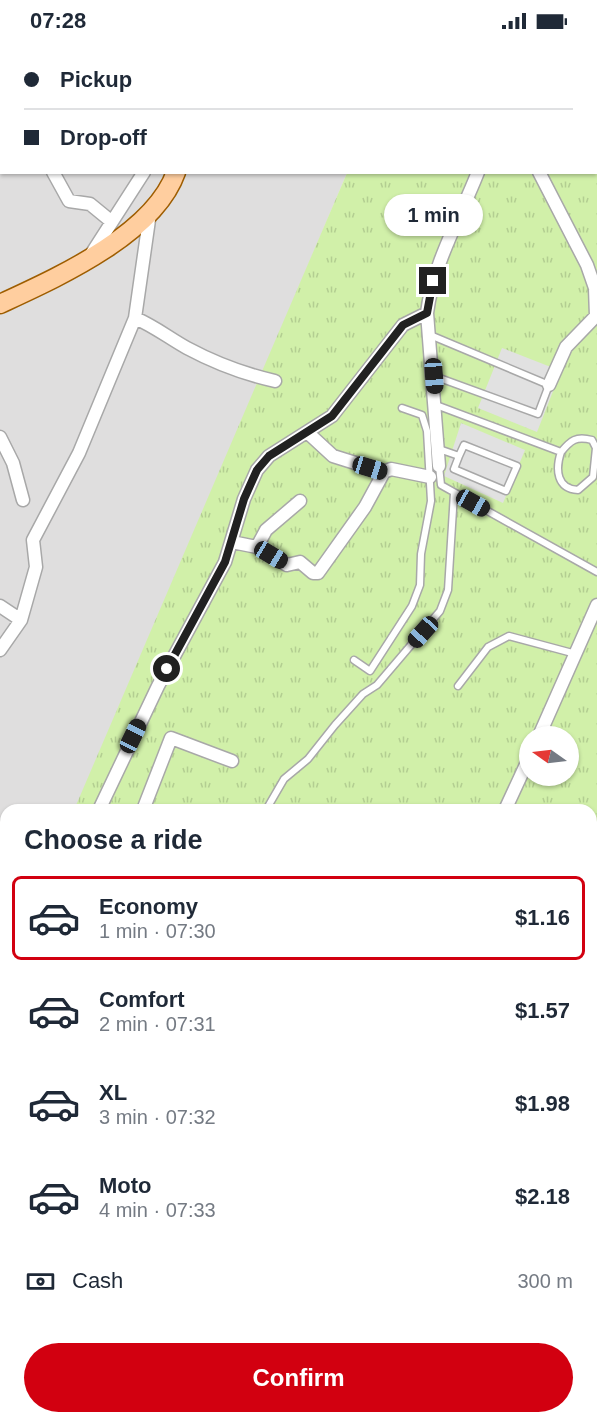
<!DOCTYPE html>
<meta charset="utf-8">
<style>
body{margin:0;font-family:Helvetica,sans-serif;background:#f6f6f7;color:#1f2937;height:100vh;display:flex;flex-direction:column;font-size:22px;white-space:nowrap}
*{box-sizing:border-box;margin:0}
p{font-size:20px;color:#747a83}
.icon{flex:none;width:33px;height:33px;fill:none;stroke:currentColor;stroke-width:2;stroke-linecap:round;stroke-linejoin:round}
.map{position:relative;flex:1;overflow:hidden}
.side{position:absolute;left:0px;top:762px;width:597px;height:620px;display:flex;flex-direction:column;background:#fff;border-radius:18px 18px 0 0;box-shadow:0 2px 4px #0004}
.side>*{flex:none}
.hud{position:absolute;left:0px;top:0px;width:597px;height:132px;box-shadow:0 2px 4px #0004;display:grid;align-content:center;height:132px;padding:0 24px;background:#fff}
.needle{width:39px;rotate:284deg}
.controls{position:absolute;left:519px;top:684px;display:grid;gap:12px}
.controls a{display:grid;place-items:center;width:60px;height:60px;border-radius:50%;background:#fff;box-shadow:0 2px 4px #0004;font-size:30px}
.end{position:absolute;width:27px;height:27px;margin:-14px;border:8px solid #212121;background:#fff;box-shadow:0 0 0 3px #fff}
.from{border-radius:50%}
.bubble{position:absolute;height:42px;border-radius:21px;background:#fff;box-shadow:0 2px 4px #0004;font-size:20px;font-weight:700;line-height:42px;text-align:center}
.car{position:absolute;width:18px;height:36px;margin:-18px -9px;border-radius:8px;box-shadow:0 0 4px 2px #0007;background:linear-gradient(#222 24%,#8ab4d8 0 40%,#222 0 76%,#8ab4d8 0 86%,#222 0)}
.hud b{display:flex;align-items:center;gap:21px;height:57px;font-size:22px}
.hud b+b{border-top:2px solid #e0e1e3}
.hud i{width:15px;height:15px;background:#1f2937}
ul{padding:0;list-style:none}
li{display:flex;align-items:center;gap:18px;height:84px;margin:0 12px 9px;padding:0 12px;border:3px solid transparent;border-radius:9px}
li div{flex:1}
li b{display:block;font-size:22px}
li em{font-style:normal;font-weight:700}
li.active{border-color:#d20010}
li>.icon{width:54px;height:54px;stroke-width:1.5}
h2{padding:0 24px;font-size:27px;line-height:72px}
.pay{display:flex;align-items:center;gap:15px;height:66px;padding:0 24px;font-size:22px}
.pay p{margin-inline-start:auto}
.button{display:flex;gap:12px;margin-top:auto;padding:12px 24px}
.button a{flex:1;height:69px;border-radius:36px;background:#d20010;color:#fff;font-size:24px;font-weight:700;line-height:69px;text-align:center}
.status{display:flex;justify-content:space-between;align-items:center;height:42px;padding:0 30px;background:#fff;direction:ltr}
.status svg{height:16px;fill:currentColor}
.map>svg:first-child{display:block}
.residential{fill:#dfdede}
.grass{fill:url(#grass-tufts);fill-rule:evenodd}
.forest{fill:url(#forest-crowns)}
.parking{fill:#e1e1e1}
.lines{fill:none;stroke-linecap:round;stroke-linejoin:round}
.stream{stroke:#a4dae3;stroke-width:3}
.lane-casing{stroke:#a8a8a8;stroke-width:9}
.street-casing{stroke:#a8a8a8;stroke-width:15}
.primary-casing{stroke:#9e5d00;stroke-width:21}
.lane{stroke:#fff;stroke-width:6}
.street{stroke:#fff;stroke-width:12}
.primary{stroke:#ffce9f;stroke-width:18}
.route{stroke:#212121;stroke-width:8}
</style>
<div class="status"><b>07:28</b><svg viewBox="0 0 49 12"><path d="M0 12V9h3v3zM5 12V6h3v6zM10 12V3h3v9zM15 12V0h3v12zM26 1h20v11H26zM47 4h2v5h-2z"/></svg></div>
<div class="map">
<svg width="597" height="1381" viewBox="0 0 597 1381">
<defs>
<pattern id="grass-tufts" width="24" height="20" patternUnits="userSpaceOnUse" patternTransform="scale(1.5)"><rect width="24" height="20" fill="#d1f0a9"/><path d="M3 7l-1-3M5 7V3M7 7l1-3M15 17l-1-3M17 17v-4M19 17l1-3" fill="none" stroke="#b3ce91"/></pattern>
<pattern id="forest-crowns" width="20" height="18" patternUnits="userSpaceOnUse" patternTransform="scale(1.5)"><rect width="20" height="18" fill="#afd598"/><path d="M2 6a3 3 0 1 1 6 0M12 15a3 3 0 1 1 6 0" fill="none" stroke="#96b783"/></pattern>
</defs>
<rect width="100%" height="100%" fill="#f2ede7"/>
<path class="residential" d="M0 0H403L2 2V130L347 131 154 587 155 768H6V1277L0 1274Z"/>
<path class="grass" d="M403 0H597V1381H0V937L6 924V1376H591V768H74L347 131 596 130V2ZM530 694H568V734H530Z"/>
<path class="forest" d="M591 974 597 976V1078L591 1080Z"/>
<path class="parking" d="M502 306 561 329 537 390 478 366Z
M461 381 525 408 503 461 444 434Z"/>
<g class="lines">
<path class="stream" d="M591 1043 597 1042"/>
<g class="lane-casing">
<path id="lane" d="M596 15 597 16
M596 42 597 43
M430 293 549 343 538 372 434 334
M436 363 561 410C571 398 576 394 592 398L596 406 593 435 578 448C557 447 555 428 561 410
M439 407 459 414 464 403 517 424 506 449 454 427 459 414
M439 424 441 443 597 530
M354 618 370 629 412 564 420 543 421 512 431 459 427 389 422 373 402 366
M458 644 488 605 509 594 576 612
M266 768 284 737 308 717 335 683 363 652 377 643 440 569 448 548 454 451
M553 1381 556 1376"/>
</g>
<g class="street-casing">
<path id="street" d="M535 0H550
M43 2 45 0
M206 2V0
M0 66 2 64
M596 78H597
M0 95 2 94
M0 112H2
M53 130 69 159 90 162 112 180
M539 130 587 223 595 246 596 274
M90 214 144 130
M135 276C154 284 169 296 187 306 215 321 244 332 275 339
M549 343 566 305 597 273
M0 395 13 421 23 458
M439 424 427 271C433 222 460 176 478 130
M384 430 391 427 430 435
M232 500 257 505 287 523 300 520 313 531H318L365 465 384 430 333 414 307 390
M257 505 266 488 300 459
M0 564 21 578
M0 608 21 578 36 525 33 498 79 411 135 276 150 171
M539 694 597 563
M99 768 158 644 225 520 244 457 257 428 269 414 332 374 403 283 427 271
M143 768 171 696 232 719
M505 768 530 714
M591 807 597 810
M0 988 6 976
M591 1056 597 1055
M0 1062 6 1053
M591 1158 597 1156
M591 1247 597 1244
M0 1252 6 1255
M0 1293 6 1295
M591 1293 597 1295
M188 1376 199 1381
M299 1376 301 1381
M178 1381 179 1376"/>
</g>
<g class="primary-casing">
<path id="primary" d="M215 2 216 0
M0 262C56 236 154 193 176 130"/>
</g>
<use href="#lane" class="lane"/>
<use href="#street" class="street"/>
<use href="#primary" class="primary"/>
</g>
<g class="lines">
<path class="route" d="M167 627 225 520 244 457 257 428 269 414 332 374 403 283 427 271 433 239"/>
</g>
</svg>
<div class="controls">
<a><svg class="needle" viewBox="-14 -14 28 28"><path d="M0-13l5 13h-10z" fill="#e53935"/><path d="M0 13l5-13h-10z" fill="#747a83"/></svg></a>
</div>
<i class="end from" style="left:167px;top:627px"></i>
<i class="end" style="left:433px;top:239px"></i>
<div class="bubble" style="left:384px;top:152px;width:99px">1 min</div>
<i class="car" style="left:434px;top:334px;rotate:176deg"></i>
<i class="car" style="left:370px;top:426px;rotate:107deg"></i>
<i class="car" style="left:473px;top:461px;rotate:119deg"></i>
<i class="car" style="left:271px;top:513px;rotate:121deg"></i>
<i class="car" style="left:423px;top:590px;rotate:222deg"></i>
<i class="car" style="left:133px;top:694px;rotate:26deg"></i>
<div class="hud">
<b><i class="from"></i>Pickup</b>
<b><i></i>Drop-off</b>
</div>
<section class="side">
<h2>Choose a ride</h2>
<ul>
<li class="active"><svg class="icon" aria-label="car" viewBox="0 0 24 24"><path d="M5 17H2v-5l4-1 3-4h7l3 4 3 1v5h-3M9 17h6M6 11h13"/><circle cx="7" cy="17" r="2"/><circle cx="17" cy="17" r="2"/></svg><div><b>Economy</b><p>1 min · 07:30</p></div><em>$1.16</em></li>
<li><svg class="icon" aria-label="car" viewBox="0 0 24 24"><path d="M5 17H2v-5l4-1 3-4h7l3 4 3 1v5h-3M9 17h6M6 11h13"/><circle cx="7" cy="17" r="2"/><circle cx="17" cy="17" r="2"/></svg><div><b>Comfort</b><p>2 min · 07:31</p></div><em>$1.57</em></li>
<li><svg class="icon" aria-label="car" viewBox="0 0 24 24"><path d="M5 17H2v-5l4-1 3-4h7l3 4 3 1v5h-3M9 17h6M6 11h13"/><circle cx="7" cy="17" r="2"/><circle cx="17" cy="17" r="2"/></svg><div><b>XL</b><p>3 min · 07:32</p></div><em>$1.98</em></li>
<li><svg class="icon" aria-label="car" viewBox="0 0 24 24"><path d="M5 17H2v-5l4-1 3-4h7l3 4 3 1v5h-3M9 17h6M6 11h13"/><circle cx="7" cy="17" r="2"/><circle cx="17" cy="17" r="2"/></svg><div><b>Moto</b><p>4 min · 07:33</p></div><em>$2.18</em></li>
</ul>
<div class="pay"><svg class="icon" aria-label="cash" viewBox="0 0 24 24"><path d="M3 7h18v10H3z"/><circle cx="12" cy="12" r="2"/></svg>Cash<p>300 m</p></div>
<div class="button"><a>Confirm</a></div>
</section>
</div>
